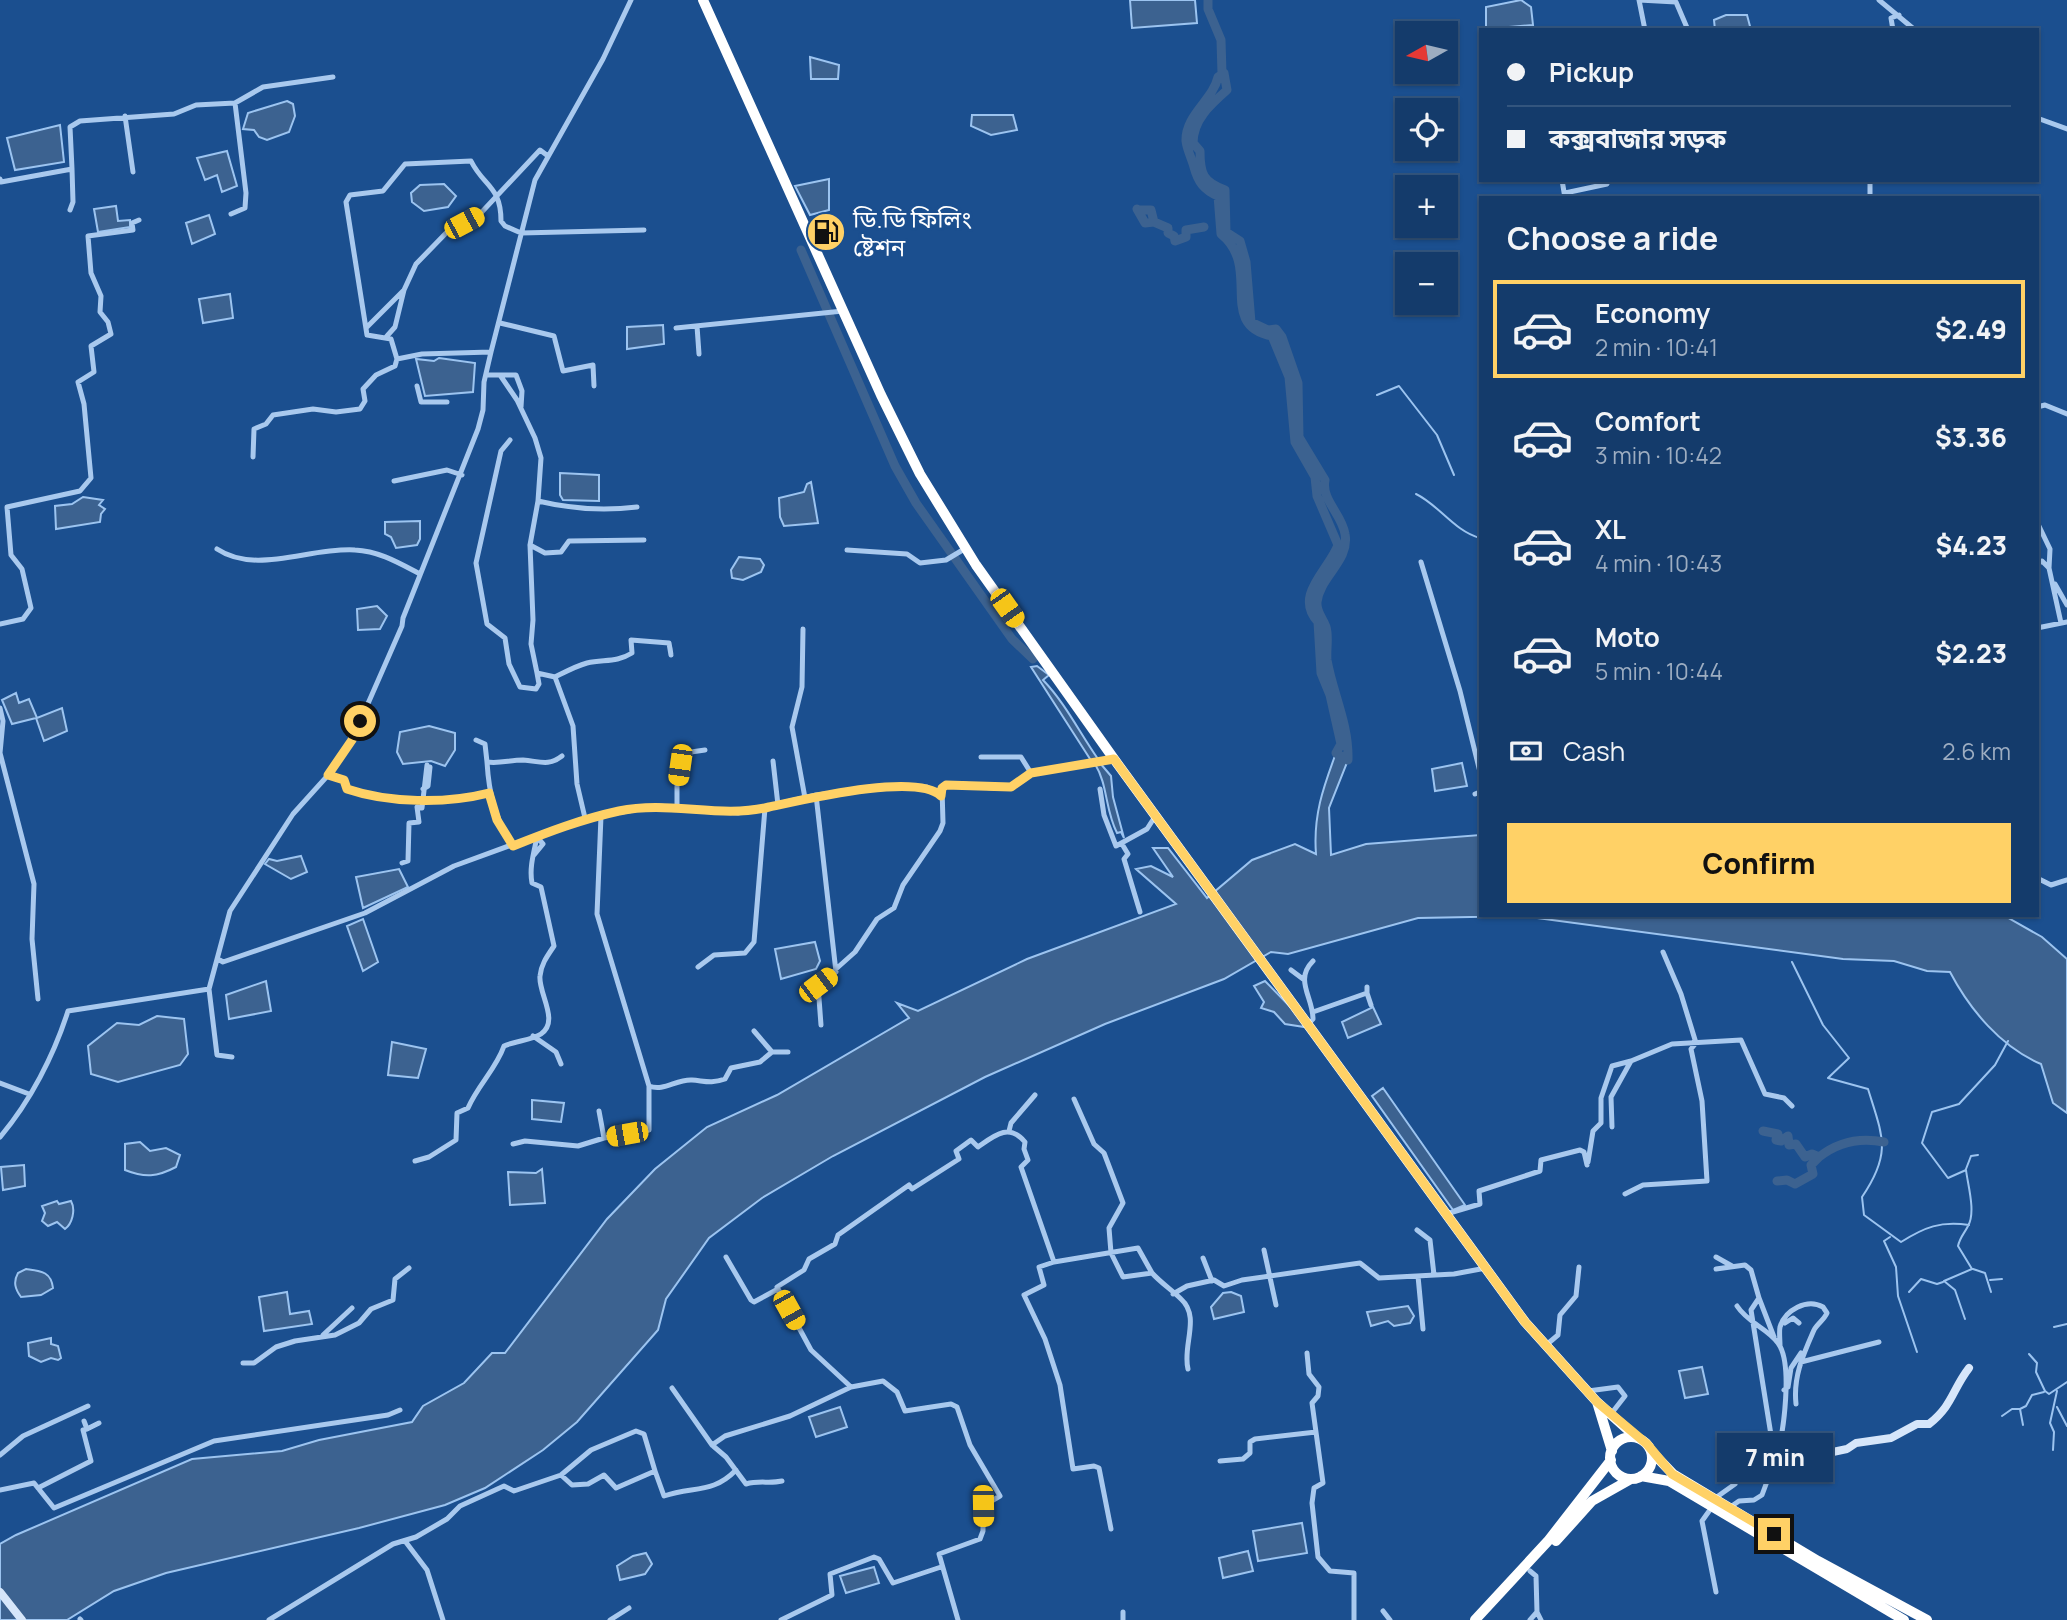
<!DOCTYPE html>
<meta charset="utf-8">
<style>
body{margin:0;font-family:Manrope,"Noto Sans Bengali",sans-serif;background:#1d4271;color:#f1f3f6;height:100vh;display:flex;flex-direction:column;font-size:26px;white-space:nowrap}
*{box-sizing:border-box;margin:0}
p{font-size:23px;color:#9dadc1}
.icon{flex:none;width:38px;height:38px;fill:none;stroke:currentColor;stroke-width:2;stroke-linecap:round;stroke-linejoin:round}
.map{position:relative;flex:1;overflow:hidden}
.panel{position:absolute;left:1479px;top:196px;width:560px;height:721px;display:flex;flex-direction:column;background:#143b6b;border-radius:0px;box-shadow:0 2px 5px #0004,0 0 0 2px #33557e}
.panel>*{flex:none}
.guide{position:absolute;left:1479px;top:28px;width:560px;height:154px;border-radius:0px;box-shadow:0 2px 5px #0004,0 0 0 2px #33557e;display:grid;align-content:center;height:154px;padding:0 28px;background:#143b6b}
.needle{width:46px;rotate:262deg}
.buttons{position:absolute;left:1395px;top:21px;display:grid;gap:14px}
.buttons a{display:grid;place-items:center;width:63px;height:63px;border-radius:0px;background:#143b6b;box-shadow:0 2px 5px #0004,0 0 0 2px #33557e;font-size:35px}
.end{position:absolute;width:32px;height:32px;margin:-16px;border:9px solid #ffd166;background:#111;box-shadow:0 0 0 4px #111}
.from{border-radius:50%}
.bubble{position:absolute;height:49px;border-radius:0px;background:#143b6b;box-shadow:0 2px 5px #0004,0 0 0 2px #33557e;font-size:23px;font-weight:800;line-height:49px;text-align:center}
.car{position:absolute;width:21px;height:42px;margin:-21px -10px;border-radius:9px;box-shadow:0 0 5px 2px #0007;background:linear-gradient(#f5c518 24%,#345 0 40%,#f5c518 0 76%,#345 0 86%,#f5c518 0)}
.guide b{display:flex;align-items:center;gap:24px;height:66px;font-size:26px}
.guide b+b{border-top:2px solid #33557e}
.guide i{width:18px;height:18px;background:#f1f3f6}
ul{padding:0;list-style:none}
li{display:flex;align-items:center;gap:21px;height:98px;margin:0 14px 10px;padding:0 14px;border:4px solid transparent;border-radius:0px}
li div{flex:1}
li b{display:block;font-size:26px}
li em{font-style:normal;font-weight:800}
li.current{border-color:#ffd166}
li>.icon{width:63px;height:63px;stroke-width:1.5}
h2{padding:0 28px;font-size:32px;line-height:84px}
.pay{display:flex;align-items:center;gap:18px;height:77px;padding:0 28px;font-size:26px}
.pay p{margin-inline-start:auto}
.primary-button{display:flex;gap:14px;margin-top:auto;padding:14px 28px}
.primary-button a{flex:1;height:80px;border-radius:0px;background:#ffd166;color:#111;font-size:28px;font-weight:800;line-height:80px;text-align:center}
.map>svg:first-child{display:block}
.water{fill:#3c6290;stroke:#9cc4f0;stroke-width:2}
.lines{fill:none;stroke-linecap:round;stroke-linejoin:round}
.stream{stroke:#9cc4f0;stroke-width:2}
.river{stroke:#3c6290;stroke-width:9}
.street{stroke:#a9c9ee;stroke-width:5}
.secondary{stroke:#d6e6fa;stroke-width:8}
.highway{stroke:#fff;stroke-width:10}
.route{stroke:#ffd166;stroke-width:9}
.labels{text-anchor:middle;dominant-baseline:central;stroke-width:6;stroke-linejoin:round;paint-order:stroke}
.poi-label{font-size:24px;fill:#fff;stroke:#1b4f8f;text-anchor:start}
</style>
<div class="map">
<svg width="2067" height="1620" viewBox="0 0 2067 1620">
<rect width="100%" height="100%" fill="#1b4f8f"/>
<path class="water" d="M1130 0H1195L1197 23 1132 28Z
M1521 0 1531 7 1533 25 1486 29V7Z
M1726 15H1747L1751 30H1715L1714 20Z
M810 57 839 65 838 79H811Z
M287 101 293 104 295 116 289 132 267 140 259 137 254 130 243 129 248 113Z
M972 115H1013L1017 130 991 135 971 126Z
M60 125 64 162 15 170 7 138Z
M227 151 237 186 222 192 217 175 205 180 197 158Z
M829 179V210L810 215 795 186Z
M444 184 456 196 448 207 424 211 412 202 411 193 420 185Z
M116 206 118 221 130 220V227L98 232 94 209Z
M209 215 215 234 192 244 186 223Z
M230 294 233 318 203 323 199 299Z
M663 325 664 344 627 349V327Z
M439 358 475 363 473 392 425 396 416 359 434 361Z
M560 473 599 475V501L563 500 560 495Z
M811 482 818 523 784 526 780 517 779 498 804 492 807 484Z
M83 497 103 500 99 505 105 509 101 514 100 522 56 529 55 506 72 504Z
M420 521V539L417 545 396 548 391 537 385 534V522Z
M739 557 760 559 764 565 761 572 743 580 732 578 731 570Z
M377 606 387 616 380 629 358 630 357 609Z
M1037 666 1049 675 1043 680C1066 704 1079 732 1098 759L1092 762 1031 667Z
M16 693 19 703 29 699 37 718 62 708 67 731 44 741 36 718 12 724 2 700Z
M429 726 455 733V750L445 766 431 761 403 764 397 752 400 732Z
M1336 753 1348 760 1329 808 1331 855 1366 844 1480 835V915H2003L2042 937 2067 959V1113L2053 1103 2041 1064C2001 1047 1970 1010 1950 972L1927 971 1894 961 1843 959 1523 916 1418 918 1288 954 1271 952 1224 979 1105 1024 985 1077 833 1156 762 1198 709 1238 666 1299 658 1330 577 1422 543 1450 485 1488 445 1505 359 1528 166 1573 114 1591 67 1620H0V1544L16 1535 192 1459 282 1451 319 1440 412 1422 423 1406 464 1383 492 1353H505L607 1219 655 1169 707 1127 777 1095 909 1018 897 1003 918 1011 1027 959 1176 904 1136 869 1151 866 1173 877 1153 848H1168L1207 898 1252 860 1295 844 1316 854C1313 816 1323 788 1336 753Z
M1100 763 1111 776 1113 797 1124 838 1121 832 1117 833C1105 810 1108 785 1095 764Z
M1462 763 1467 786 1435 791 1432 769Z
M301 856 307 872 291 879 265 864 269 859 277 861Z
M399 869 408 887 363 908 356 877Z
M363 919 378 962 363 971 347 926Z
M815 942 820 961 816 969 781 979 775 949Z
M266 981 271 1011 229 1019 226 995Z
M1265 981 1302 1019 1304 1027 1285 1024 1274 1012 1261 1008 1264 1002 1254 986Z
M1373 1007 1381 1024 1348 1038 1342 1022Z
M157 1016 184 1019 188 1054 180 1065 118 1082 91 1074 88 1046 117 1023 139 1025Z
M392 1042 426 1049 418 1078 388 1075Z
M1383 1088 1465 1205 1453 1210 1372 1096Z
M532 1100 564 1103 561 1122 532 1119Z
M140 1142 150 1151 166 1148 180 1155 176 1167C157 1177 145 1178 125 1170V1144Z
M24 1165 25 1186 3 1190 1 1167Z
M542 1169 545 1203 510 1205 508 1172 536 1173Z
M57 1201 59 1204 71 1201C76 1210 72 1224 65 1229L57 1222 48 1226 42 1221 45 1213 42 1206Z
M26 1269C40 1271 51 1271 53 1288L41 1295 21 1297C15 1289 13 1282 18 1273Z
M287 1292 290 1314 309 1311 312 1324 264 1331 259 1297Z
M1231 1292 1241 1296 1244 1312 1214 1319 1211 1307 1223 1293Z
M1408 1306 1414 1316 1410 1323 1394 1326 1388 1321 1371 1326 1367 1312Z
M51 1338V1344L58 1346 61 1358 58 1360 51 1358 41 1362 29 1356 28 1343Z
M1702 1367 1708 1394 1685 1398 1679 1371Z
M840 1407 847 1427 816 1437 809 1417Z
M1302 1523 1307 1553 1258 1561 1253 1531Z
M1248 1551 1253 1571 1223 1578 1219 1558Z
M646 1553 652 1564 645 1574 620 1580 617 1566 633 1556Z
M874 1567 879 1583 846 1593 840 1576Z"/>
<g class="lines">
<path class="stream" d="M1377 395 1399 386 1437 435 1454 475
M1479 464 1480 468
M1416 494C1439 505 1454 531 1480 538
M1792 962 1823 1025 1849 1058 1828 1078 1868 1089C1883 1137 1892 1153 1862 1197L1864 1215 1901 1242C1925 1227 1940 1221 1969 1225
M1966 1169 1971 1156 1978 1155
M1890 1237 1884 1241 1896 1267 1898 1296 1917 1352
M1973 1269 1985 1273 1991 1292
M1990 1280 2002 1279
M1909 1292 1921 1279 1937 1284 1943 1282
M1965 1319 1955 1290 1944 1281 1972 1269 1958 1246C1960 1237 1964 1234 1968 1226 1976 1212 1968 1186 1966 1170L1948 1178 1922 1143 1932 1112 1959 1104 1995 1065 2008 1041
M2054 1327 2067 1324
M2029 1354 2037 1363 2036 1372 2045 1391 2049 1394 2067 1382
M2057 1407 2067 1426
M2002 1416 2012 1409H2019
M2023 1425 2020 1409 2026 1406 2032 1395 2044 1392
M2053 1450 2054 1432 2050 1423 2057 1391"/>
<path class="river" d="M1208 0V9L1221 40 1222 74
M1224 73 1227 90C1210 105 1193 120 1193 143L1200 151C1200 174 1203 182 1225 190L1226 232 1240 241 1246 262 1251 322 1268 330 1276 329 1282 337 1298 383 1299 437 1325 480C1321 500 1342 514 1345 534 1350 561 1320 576 1317 602 1316 612 1323 618 1326 627 1329 637 1326 649 1327 660 1333 694 1349 724 1348 760L1336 753 1341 744 1330 695 1321 673 1318 622C1293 595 1329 570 1338 545L1317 496 1315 477 1295 442 1289 377 1272 336C1216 325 1263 268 1221 234L1218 196C1204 190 1198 182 1194 167 1192 159 1187 150 1186 141 1185 115 1213 100 1218 77Z
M1137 209 1145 223 1154 222
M1139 210H1151L1154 222 1168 228V233L1174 236 1175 241 1186 237V230L1204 227
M801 250 895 466 916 503 1012 639 1033 659
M1763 1131 1778 1134 1776 1140 1781 1141 1788 1136 1789 1145 1796 1144 1805 1157 1812 1154 1819 1157C1838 1142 1859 1137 1884 1142
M1777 1181 1787 1180 1795 1184 1813 1174 1811 1165 1819 1157"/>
<path class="street" d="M1639 0 1676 2 1688 30
M1639 0 1645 30
M1879 0 1915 30
M1893 30 1891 18 1899 15
M125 116 133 172
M2037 118 2067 129
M0 179 1 182 72 169 70 127 80 121 174 114 196 105 235 103 263 87 333 77
M1562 180 1565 198
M1565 193 1607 184 1608 180
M1870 198V180
M70 210 73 202 72 169
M231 214 245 208 246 193 235 103
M500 323 554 336 563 371 593 365 594 386
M697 326 699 354
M366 328 404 290 416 264 449 230 479 215 540 150 548 156
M676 328 843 311
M387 336 395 327 404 290
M397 359 422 354 491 352
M486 375H500L517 400 535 438 541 458 538 501 530 545 533 620 531 644 537 673 555 677 573 726 577 784 585 818
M500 375H516L522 391 521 407
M417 386 421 402H447
M2037 407 2045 405 2067 414
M510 440 501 451 476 563 487 624 505 638 509 664 520 687 536 689 539 684 537 673
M253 457 254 429 266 424 273 415 313 409 336 412 360 409 365 401 363 389 376 375 395 366 397 359 391 339 367 335 346 202 350 195 383 191 405 164 471 161C484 187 501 186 501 221L505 226 521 233 644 230
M394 481 447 470 462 475
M538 501C571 509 604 511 637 507
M2037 522 2050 549 2049 568
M530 545 545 553 561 552 569 541 644 540
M217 549C256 575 310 547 355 550 379 551 399 563 420 574
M847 550 907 554 920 563 946 560 966 548
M1421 562 1460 691 1480 772
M2037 564 2042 561 2049 568 2061 623
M2055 584 2067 605
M0 624 23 619 31 608 22 569 11 555 7 507 80 491 91 478 84 404 78 382 94 372 91 346 111 334 108 322 100 312 101 296 91 273 88 236 133 230 132 223 139 220
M2037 628 2067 622
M803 629 802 687 792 727 805 798
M555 677C565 672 576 666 587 663 604 659 616 663 632 653L631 640 669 643 671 655 670 648
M0 708 3 721 0 753 34 884 32 939 38 999
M476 740 485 744 487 762C499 764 510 760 523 760 539 761 548 767 562 756
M773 761 778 805
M487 762C489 795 495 818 513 846
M1031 773 1114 759
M328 775 344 780 347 789C388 803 446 804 489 793
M423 789 428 786 430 767
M1100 789 1104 815 1116 846 1147 829 1156 815
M1475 794 1480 792
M816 795 836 972
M677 808V781L684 753 705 750
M1122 844 1128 854 1124 859 1140 912
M402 863 408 861 409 823 419 822 417 807 422 808 427 765
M2037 878 2051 885 2067 880
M218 959 223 962 365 913 454 866 585 818 659 806 738 813 816 795 870 789 927 787 941 796
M698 967 714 955 745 953 754 942 765 808
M1291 970 1303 979
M209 989 217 1055 232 1057
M1367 993 1371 1005
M1313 1012 1367 993V987
M1308 1024 1313 1019C1313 997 1294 980 1313 961
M821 1025 818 985 855 952 877 919 894 908 903 885 940 831 943 823 942 788C967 773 1002 806 1031 773L1021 757H981
M754 1031 772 1052
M533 1036 556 1052 561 1064
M0 1083 29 1094
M649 1086C664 1092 676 1079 692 1080 705 1081 711 1084 725 1079L731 1068 760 1062 772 1052H788
M1074 1099 1094 1144 1104 1153 1123 1203 1109 1228 1111 1253 1123 1277 1152 1273C1161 1283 1172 1290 1181 1299 1201 1317 1182 1346 1188 1369
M599 1111 604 1138 649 1130V1086L597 914 601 816
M1612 1127 1611 1097 1631 1061 1672 1044 1741 1040 1765 1094 1784 1098 1792 1106
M1009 1131 1011 1123 1035 1095
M0 1137C30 1102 54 1055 68 1011L209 989 230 911 293 814 330 773 352 740 402 626 403 618 478 429 483 410 484 382 491 352 535 180 603 59 631 0
M513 1144 525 1141 578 1146 604 1138
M415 1161 429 1157 456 1140 457 1113 468 1108C478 1085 496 1069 504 1046 515 1041 532 1040 541 1034 560 1021 538 993 540 976 541 964 548 955 554 946L541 887 532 883C529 868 534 852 537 837L543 844 534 855
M1588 1162 1593 1131 1601 1123V1098L1612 1066 1631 1061
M1625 1194 1643 1185 1707 1181 1702 1101 1691 1049 1696 1043 1681 994 1663 952
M1446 1214 1480 1204 1479 1191 1540 1171 1541 1160 1580 1150 1584 1152 1587 1165
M1417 1230 1430 1240 1434 1275
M1264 1250 1276 1305
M726 1257 751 1300 754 1302 778 1289
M1716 1257 1732 1266
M1203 1258 1212 1281
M1054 1262 1138 1248 1152 1273
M1716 1269 1745 1265 1751 1270 1759 1298 1751 1310 1775 1460 1762 1495 1754 1500 1739 1501 1729 1508
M1418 1276 1423 1329
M1173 1294 1187 1286 1214 1280 1224 1286 1242 1280 1360 1263 1379 1278 1454 1274 1486 1268
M1759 1298 1774 1337
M1737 1306C1748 1323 1767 1328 1778 1343 1793 1363 1784 1433 1776 1457
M1785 1323 1793 1318 1799 1323
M323 1335 352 1308
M1780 1345C1780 1340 1779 1332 1780 1327 1785 1310 1807 1298 1823 1307L1827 1313C1824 1320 1817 1324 1814 1330 1803 1355 1793 1377 1796 1404
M1545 1346 1558 1335 1560 1315 1576 1296 1579 1267
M1307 1353 1309 1374 1319 1387 1318 1396 1312 1403 1323 1483 1314 1488 1312 1503 1318 1557 1330 1571 1354 1573V1620
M1801 1362 1879 1342
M243 1363H254L276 1347 295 1341 335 1335 359 1323 371 1309 393 1300 395 1279 409 1268
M672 1388 712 1445
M1784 1390 1788 1387 1791 1368 1801 1353
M1588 1391 1618 1387 1625 1396 1611 1414
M87 1429 99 1423
M0 1455 23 1436 88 1406
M1220 1461 1243 1459 1250 1453V1442L1255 1439 1316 1432
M655 1471 664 1496C693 1486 713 1494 736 1470
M782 1481C769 1484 760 1480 746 1484L726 1457 712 1445 725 1436 790 1416 851 1387
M38 1488 91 1461 83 1430 87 1429 84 1421
M0 1490 34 1483 54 1508 214 1441 388 1415 400 1410
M1714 1499 1735 1484
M1712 1507 1702 1521 1716 1592
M405 1541 427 1570 443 1620
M1530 1571 1536 1576 1537 1612
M1383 1611 1390 1620
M1123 1612V1620
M80 1619 81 1620
M269 1620 393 1544 416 1537 447 1519 460 1506 504 1486 514 1491 561 1475 591 1450 636 1431 644 1434 655 1471 616 1488 604 1475 588 1484 572 1485 561 1475
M610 1620 629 1608
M781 1620 832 1595 830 1574 874 1557 879 1559 893 1583 941 1567
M958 1620 939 1554 980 1539 983 1531V1506L1000 1496 970 1445 957 1407 951 1404 905 1411 897 1392 883 1381 851 1387 811 1350 777 1287 804 1270 809 1259 835 1244 838 1235 909 1185 912 1189 959 1159 956 1151 971 1140 978 1147C995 1135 1009 1123 1025 1142L1024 1149 1028 1160 1021 1167 1054 1262 1039 1267 1044 1285 1024 1295 1045 1339 1060 1385 1073 1469 1094 1466 1099 1468 1111 1529
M1530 1620 1537 1612 1541 1620"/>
<path class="secondary" d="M1775 1460 1782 1452 1828 1453 1847 1449 1856 1443 1891 1438 1917 1424H1929C1953 1405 1952 1390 1969 1368
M0 1592 22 1620"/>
<path class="highway" d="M703 0 881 395 920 474 976 565 1114 759 1525 1322 1597 1402 1636 1437
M1597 1402 1612 1451
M1610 1458a21 21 0 1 1 42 0a21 21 0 1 1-42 0Z
M1651 1451 1673 1474 1818 1561 1927 1620
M1641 1476 1669 1481 1904 1620
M1556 1541 1592 1501 1631 1479
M1475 1620 1548 1541 1611 1460"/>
</g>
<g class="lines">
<path class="route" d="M360 721 352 740 328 775 344 780 347 789C388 803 446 804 489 793L497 820 513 846C548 832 582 819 619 811 669 800 719 819 769 807 802 800 917 772 941 796L942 788 946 785 1011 787 1031 773 1114 759 1525 1322 1597 1402 1647 1444 1672 1474 1774 1534"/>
</g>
<defs>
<g id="fuel-disc" transform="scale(2.0125)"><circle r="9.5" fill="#ffd166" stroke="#1b4f8f"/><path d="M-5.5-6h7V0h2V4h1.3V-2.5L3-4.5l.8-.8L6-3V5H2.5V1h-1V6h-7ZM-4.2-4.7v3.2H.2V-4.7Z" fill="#111"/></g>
</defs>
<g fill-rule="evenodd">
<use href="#fuel-disc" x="826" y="232"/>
</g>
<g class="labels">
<g class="poi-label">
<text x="853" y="218">ডি.ডি ফিলিং<tspan x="853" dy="28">ষ্টেশন</tspan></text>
</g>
</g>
</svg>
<div class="buttons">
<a><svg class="needle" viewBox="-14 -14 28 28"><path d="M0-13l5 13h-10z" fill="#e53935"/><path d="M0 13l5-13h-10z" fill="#9dadc1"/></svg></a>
<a><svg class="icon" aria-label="locate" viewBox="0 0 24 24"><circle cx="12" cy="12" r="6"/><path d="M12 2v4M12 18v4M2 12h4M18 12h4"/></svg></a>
<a>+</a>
<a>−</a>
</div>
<i class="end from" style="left:360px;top:721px"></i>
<i class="end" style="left:1774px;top:1534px"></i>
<div class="bubble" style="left:1717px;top:1433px;width:116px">7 min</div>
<i class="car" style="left:464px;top:223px;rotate:62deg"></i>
<i class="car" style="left:1007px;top:608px;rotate:145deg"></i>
<i class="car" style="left:680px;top:765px;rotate:188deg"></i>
<i class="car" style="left:818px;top:985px;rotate:53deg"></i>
<i class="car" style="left:627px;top:1134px;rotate:260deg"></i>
<i class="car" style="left:789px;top:1310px;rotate:151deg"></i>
<i class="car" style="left:983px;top:1506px;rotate:179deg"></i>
<div class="guide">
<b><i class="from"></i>Pickup</b>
<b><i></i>কক্সবাজার সড়ক</b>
</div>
<section class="panel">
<h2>Choose a ride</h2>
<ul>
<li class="current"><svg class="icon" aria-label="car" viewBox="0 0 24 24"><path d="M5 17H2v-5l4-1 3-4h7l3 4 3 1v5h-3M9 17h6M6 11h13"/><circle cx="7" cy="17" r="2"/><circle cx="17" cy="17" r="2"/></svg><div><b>Economy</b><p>2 min · 10:41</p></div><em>$2.49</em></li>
<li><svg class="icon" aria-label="car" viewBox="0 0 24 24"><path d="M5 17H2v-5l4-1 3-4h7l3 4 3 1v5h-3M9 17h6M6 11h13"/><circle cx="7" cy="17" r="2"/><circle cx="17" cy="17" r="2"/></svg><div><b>Comfort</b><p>3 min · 10:42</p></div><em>$3.36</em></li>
<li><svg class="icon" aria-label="car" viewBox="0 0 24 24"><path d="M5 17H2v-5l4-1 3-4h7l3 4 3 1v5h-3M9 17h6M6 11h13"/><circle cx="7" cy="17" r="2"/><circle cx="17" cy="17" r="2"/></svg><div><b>XL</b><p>4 min · 10:43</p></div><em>$4.23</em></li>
<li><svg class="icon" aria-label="car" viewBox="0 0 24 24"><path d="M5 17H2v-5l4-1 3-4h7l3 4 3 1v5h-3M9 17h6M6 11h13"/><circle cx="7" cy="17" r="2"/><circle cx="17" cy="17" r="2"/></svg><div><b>Moto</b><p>5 min · 10:44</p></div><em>$2.23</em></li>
</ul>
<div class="pay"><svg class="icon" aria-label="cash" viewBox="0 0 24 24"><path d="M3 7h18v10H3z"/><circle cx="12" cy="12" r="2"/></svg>Cash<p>2.6 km</p></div>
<div class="primary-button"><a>Confirm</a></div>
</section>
</div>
